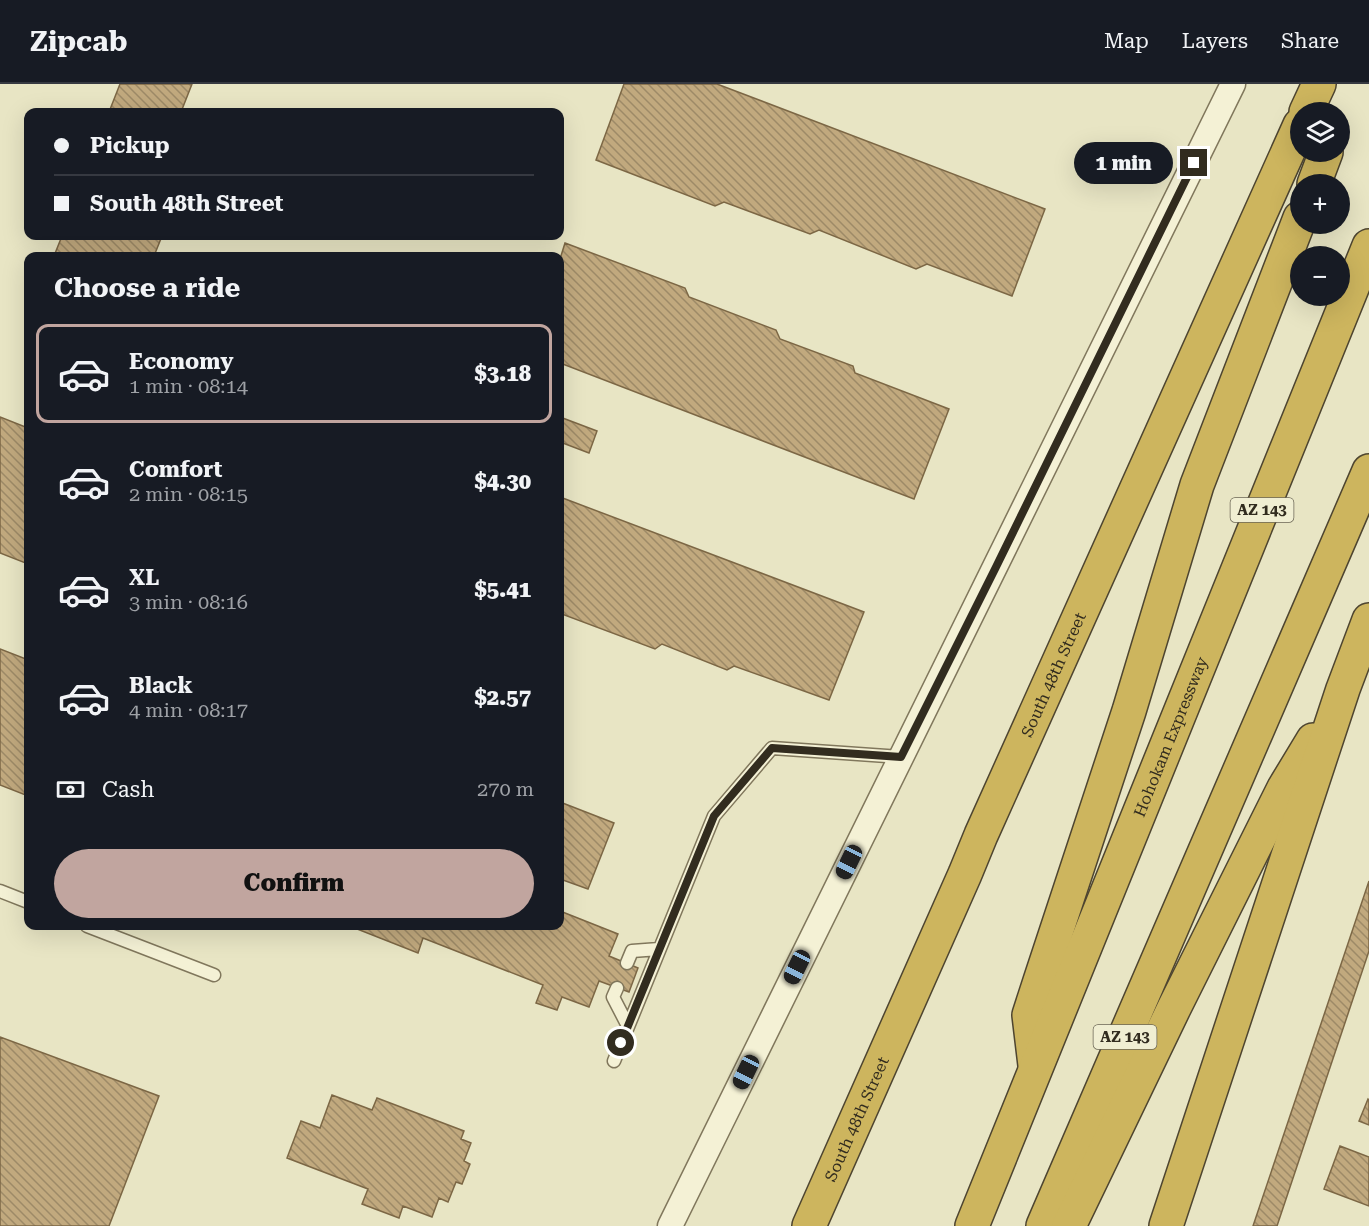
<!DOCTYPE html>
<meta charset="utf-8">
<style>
body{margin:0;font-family:"Roboto Serif",serif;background:#20242c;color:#f1f3f6;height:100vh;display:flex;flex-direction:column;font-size:22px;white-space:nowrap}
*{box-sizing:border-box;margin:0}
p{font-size:20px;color:#9ea1a6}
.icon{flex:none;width:33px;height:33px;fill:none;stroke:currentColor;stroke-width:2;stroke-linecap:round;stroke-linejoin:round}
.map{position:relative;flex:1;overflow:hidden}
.side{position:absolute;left:24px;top:168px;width:540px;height:678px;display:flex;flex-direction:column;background:#171b24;border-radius:12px;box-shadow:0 6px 24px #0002}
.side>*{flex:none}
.banner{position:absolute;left:24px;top:24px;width:540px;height:132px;border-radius:12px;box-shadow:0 6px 24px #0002;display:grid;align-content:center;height:132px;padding:0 30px;background:#171b24}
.buttons{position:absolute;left:1290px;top:18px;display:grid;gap:12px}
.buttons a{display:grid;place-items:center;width:60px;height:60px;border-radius:50%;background:#171b24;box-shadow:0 6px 24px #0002;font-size:30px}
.end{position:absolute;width:27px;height:27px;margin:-14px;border:8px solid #322c1f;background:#fff;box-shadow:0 0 0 3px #fff}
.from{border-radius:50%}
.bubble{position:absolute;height:42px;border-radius:21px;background:#171b24;box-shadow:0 6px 24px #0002;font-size:20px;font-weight:800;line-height:42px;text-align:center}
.car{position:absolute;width:18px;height:36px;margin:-18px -9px;border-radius:8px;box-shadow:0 0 4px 2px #0007;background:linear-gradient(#222 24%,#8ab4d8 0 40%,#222 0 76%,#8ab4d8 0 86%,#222 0)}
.banner b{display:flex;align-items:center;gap:21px;height:57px;font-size:22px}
.banner b+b{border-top:2px solid #363941}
.banner i{width:15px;height:15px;background:#f1f3f6}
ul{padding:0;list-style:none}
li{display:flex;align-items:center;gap:18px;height:99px;margin:0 12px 9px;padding:0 18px;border:3px solid transparent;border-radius:12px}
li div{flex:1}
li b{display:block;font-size:22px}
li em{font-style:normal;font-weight:800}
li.selected{border-color:#c1a59f}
li>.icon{width:54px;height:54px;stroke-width:1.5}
h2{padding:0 30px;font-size:27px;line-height:72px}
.pay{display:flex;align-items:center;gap:15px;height:66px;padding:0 30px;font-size:22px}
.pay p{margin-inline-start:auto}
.primary-button{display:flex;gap:12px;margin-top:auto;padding:12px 30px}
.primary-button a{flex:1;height:69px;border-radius:36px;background:#c1a59f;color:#111;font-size:24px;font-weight:800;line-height:69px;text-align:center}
header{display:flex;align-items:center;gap:36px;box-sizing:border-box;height:84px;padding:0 30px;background:#171b24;border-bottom:2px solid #363941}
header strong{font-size:28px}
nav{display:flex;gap:33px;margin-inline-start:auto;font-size:21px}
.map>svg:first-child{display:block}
.building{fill:url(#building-back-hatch);stroke:#7c6745;stroke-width:1.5}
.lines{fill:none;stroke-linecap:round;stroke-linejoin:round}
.lane-casing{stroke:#80775c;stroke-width:15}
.street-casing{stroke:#80775c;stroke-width:27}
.highway-casing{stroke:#4e4530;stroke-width:36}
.lane{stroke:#f4f1d5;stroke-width:12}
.street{stroke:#f4f1d5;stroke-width:24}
.highway{stroke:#cdb55e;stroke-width:33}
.route{stroke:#322c1f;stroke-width:8}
.labels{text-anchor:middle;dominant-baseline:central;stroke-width:4.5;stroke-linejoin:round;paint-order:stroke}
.shield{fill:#f0eed2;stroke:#6b6655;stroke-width:1.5}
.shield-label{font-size:15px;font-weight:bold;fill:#322c1f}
.street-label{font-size:16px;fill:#322c1f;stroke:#f0eed2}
</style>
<header>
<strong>Zipcab</strong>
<nav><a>Map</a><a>Layers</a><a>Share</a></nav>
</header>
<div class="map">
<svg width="1369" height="1142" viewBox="0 0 1369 1142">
<defs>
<pattern id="building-back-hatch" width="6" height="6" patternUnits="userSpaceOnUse" patternTransform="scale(1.5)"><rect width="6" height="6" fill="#c1a97e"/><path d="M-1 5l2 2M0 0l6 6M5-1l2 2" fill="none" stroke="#9d8a67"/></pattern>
</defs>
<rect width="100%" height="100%" fill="#e8e5c4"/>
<path class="building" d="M120 0H192L181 28H109Z
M624 0H717L1045 125 1012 212 927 180 916 185 819 146 810 150 724 118 715 122 596 76Z
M62 152H162L154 172H54Z
M565 159 685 204 689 213 776 246 780 255 853 282 855 289 949 325 914 415 560 279V175Z
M0 333 28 344V480L0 469Z
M560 333 597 347 589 369 560 358Z
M560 413 864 528 829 616 734 582 727 586 662 560 655 565 562 530 560 531Z
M0 565 26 575 27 580 28 581V712L0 701Z
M560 718 614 739 588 805 560 795Z
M1369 797V867L1277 1142H1253Z
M560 827 618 850 609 872 638 884 629 908 599 897 589 923 562 913 557 926 536 919 543 901 423 854 418 869 352 843V842H560Z
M0 953 159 1012 109 1142H0Z
M332 1011 372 1026 377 1014 464 1047 461 1055 471 1059 464 1077 470 1080 462 1100 456 1098 448 1118 439 1114 432 1133 403 1122 399 1134 362 1120 368 1105 287 1074 301 1037 320 1044Z
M1368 1015 1369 1016V1041L1359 1037Z
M1340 1062 1369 1073V1122L1324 1105Z"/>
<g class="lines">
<g class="lane-casing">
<path id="lane" d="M0 807 28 818
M87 842 214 891
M627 879 632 867 659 865
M617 904 613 913 628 942
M614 977 714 732 772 664 901 673"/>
</g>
<g class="street-casing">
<path id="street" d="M670 1142 1233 0"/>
</g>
<g class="highway-casing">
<g id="highway">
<path d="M1306 28 1319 0"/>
<path d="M1314 100 1326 68"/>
<path d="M1035 981 1029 931 1040 897 1129 627 1197 401 1300 134"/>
<path id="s1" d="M809 1142 965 790 981 751 1300 41"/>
<path id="s2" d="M972 1142 1369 162"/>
<path d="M1043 1142 1369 387"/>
<path d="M1069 1142 1174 924 1284 704 1313 656"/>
<path d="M1166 1142 1343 605 1369 536"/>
</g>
</g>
<use href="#lane" class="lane"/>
<use href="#street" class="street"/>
<use href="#highway" class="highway"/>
</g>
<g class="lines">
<path class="route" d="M621 959 714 732 772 664 901 673 996 483 1194 79"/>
</g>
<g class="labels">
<g class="shield">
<rect x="1230.5" y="414" width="63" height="24" rx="4.5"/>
<rect x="1093.5" y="941" width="63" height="24" rx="4.5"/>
</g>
<g class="shield-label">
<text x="1262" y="426">AZ 143</text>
<text x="1125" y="953">AZ 143</text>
</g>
<g class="street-label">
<text stroke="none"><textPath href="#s1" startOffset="603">South 48th Street</textPath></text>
<text stroke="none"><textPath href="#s2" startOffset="528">Hohokam Expressway</textPath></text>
<text stroke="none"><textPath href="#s1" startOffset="117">South 48th Street</textPath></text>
</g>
</g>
</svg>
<div class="buttons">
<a><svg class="icon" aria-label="layers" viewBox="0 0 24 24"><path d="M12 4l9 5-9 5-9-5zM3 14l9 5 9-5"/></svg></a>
<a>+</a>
<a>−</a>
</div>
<i class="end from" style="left:621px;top:959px"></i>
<i class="end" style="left:1194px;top:79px"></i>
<div class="bubble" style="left:1074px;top:58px;width:99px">1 min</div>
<i class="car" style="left:849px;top:778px;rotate:206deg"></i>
<i class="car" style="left:797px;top:883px;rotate:206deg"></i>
<i class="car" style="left:746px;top:988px;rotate:206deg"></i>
<div class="banner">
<b><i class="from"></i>Pickup</b>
<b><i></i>South 48th Street</b>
</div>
<section class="side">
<h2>Choose a ride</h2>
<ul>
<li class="selected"><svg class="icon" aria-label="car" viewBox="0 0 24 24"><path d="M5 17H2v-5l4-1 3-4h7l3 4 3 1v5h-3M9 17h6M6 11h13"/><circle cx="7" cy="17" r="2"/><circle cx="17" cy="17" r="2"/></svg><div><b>Economy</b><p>1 min · 08:14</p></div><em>$3.18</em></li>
<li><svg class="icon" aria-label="car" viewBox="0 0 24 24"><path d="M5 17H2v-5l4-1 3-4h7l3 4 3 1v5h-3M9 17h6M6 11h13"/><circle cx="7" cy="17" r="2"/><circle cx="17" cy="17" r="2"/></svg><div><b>Comfort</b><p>2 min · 08:15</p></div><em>$4.30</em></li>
<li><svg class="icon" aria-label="car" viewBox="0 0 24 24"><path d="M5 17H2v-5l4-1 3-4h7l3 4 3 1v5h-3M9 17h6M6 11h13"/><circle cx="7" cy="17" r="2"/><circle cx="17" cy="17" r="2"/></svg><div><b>XL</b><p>3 min · 08:16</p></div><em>$5.41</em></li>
<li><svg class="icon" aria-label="car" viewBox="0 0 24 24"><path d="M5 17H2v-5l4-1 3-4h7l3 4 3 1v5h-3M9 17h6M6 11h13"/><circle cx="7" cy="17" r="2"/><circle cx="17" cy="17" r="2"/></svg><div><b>Black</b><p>4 min · 08:17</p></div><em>$2.57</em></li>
</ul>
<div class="pay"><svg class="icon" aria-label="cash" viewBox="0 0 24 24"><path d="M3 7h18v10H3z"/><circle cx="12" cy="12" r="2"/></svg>Cash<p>270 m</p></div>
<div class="primary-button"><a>Confirm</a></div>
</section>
</div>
